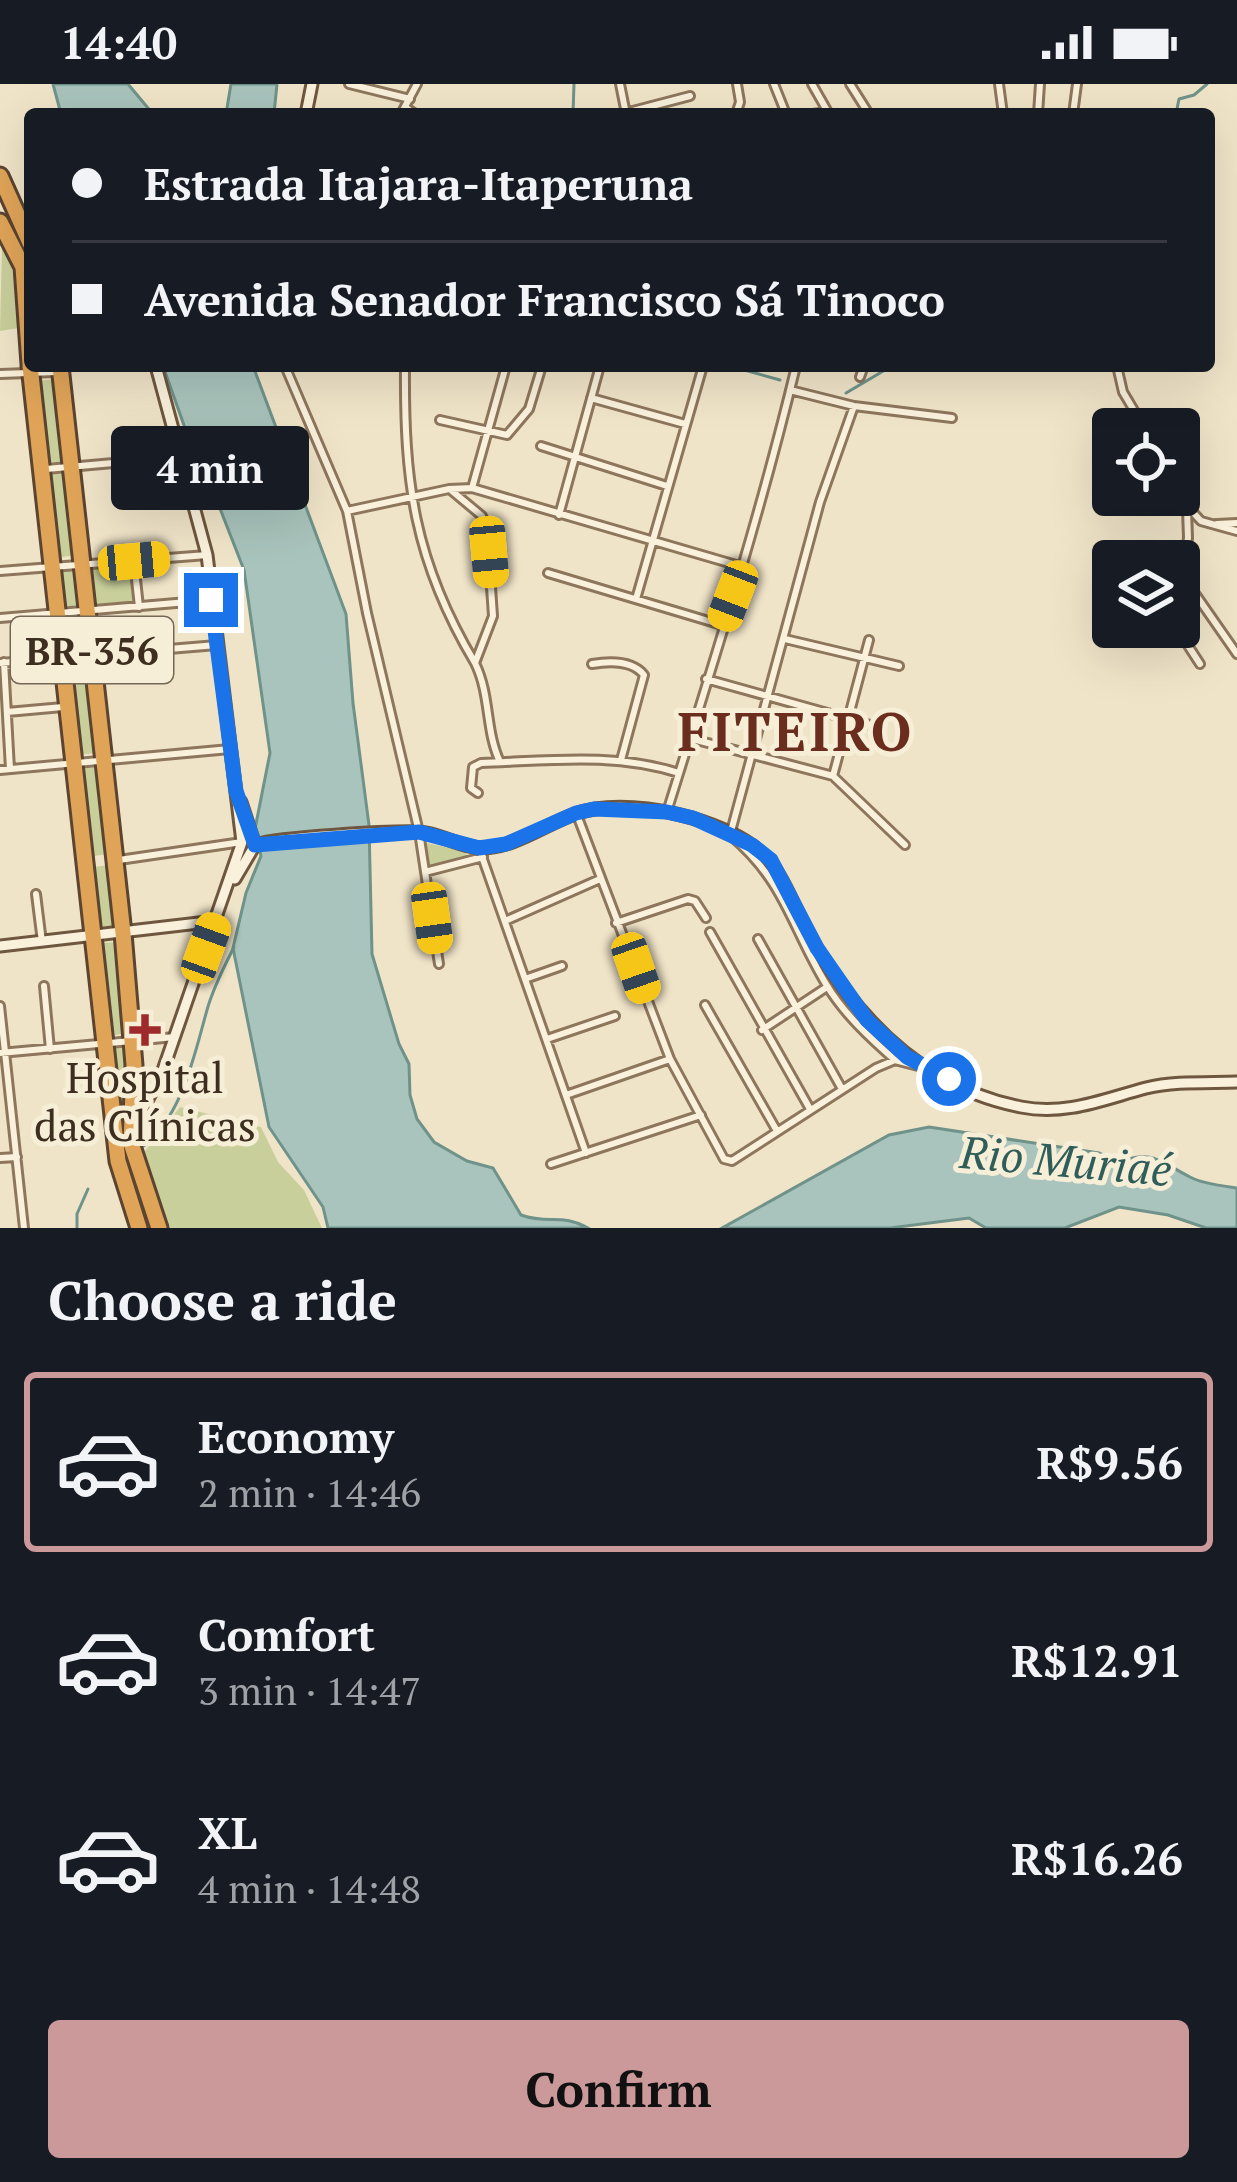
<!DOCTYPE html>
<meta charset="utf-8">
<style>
body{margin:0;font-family:"PT Serif",serif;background:#20242c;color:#f1f3f6;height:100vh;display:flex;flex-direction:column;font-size:45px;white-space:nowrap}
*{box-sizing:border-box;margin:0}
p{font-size:39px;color:#9ea1a6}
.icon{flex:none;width:66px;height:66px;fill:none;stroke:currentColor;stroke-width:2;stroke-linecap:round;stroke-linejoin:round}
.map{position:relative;height:1144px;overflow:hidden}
.drawer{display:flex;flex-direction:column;background:#171b24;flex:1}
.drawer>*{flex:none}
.guide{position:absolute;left:24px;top:24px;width:1191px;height:264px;border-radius:12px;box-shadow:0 12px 48px #0002;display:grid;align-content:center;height:264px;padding:0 48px;background:#171b24}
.fabs{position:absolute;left:1092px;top:324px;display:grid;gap:24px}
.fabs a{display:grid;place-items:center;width:108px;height:108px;border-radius:12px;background:#171b24;box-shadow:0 12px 48px #0002;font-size:60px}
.end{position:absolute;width:54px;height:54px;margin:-27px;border:15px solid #1a73e8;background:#fff;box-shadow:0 0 0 6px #fff}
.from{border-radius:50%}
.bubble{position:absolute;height:84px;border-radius:12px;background:#171b24;box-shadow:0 12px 48px #0002;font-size:39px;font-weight:600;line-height:84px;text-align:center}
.car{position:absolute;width:36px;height:72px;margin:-36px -18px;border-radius:15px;box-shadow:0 0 9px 3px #0007;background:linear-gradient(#f5c518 24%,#345 0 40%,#f5c518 0 76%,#345 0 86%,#f5c518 0)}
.guide b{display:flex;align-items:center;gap:42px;height:114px;font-size:45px}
.guide b+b{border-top:3px solid #363941}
.guide i{width:30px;height:30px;background:#f1f3f6}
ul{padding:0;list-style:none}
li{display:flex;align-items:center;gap:36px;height:180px;margin:0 24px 18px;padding:0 24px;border:6px solid transparent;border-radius:12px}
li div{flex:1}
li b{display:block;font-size:45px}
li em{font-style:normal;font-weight:600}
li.on{border-color:#cc999b}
li>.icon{width:108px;height:108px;stroke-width:1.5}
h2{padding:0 48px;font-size:54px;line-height:144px}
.button{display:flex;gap:24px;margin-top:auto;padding:24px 48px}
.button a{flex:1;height:138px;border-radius:12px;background:#cc999b;color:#111;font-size:48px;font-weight:600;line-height:138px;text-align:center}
.status{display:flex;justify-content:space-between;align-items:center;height:84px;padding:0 60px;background:#171b24;direction:ltr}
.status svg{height:33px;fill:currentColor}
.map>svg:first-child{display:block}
.green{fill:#c9cf9b}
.water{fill:#a9c4bc;stroke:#6f938a;stroke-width:3}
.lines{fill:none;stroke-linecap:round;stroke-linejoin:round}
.stream{stroke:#6f938a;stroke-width:3}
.street-casing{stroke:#8d765c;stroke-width:12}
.secondary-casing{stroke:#6f573f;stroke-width:15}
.highway-casing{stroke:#5b4430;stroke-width:21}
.street{stroke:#faf1dc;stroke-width:6}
.secondary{stroke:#faf1dc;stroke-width:9}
.highway{stroke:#e0a458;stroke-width:15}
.route{stroke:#1a73e8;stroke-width:15}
.poi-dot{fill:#9e2a2b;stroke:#f7eed8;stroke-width:4.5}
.labels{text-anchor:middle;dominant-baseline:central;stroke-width:10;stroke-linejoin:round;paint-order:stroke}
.shield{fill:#f7eed8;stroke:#756857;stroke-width:3}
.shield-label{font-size:39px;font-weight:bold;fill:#3d2e20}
.poi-label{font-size:42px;fill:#3d2e20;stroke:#f7eed8}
.water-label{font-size:45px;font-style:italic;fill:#2f5d5a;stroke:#f7eed8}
.district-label{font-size:54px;font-weight:bold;letter-spacing:3px;fill:#6b2e1e;stroke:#f7eed8}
</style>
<div class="status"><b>14:40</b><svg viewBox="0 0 49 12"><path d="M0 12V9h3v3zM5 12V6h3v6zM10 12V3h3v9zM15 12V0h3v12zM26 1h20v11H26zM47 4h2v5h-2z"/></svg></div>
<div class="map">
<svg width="1237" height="1144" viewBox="0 0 1237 1144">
<rect width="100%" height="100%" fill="#f0e4c8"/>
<path class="green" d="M2 161 12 183 19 244 0 247Z
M57 295 65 378H46L38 297Z
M67 388 75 471 57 474 47 391Z
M131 479 136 520 92 524 88 483Z
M78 486 83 522 65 525 60 487Z
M88 574 97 669 78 671 68 576Z
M98 683 107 770 89 773 78 685Z
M426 759 465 767 467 772 430 783 423 763Z
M110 781 116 844 98 846 92 783Z
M119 858 127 949 110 952 99 859Z
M127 963 123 1032 116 1033 109 964Z
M180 1023 261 1043 278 1078 304 1106 322 1144H168L141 1072Z"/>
<path class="water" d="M53 0H128L153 30H61Z
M231 0H277L274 30H226Z
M163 282H253L346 530 353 619 369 741 372 870 399 960 409 980 410 1011 417 1035 434 1058 467 1077 493 1084 521 1131C549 1141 562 1129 588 1144H328L323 1123 269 1043 233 864 246 809 261 772 255 745 270 669 244 486 203 381 191 361Z
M929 1043 1099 1069 1119 1078C1154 1065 1160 1078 1190 1093 1203 1100 1223 1102 1237 1104V1144H1206L1168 1131 1119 1123 1065 1144H986L969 1134 890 1144H722L889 1051Z"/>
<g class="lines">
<path class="stream" d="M573 30 574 0
M1176 30 1179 15 1194 11 1207 0
M730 282 780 296
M846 309 885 286 959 282
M141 1064C182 1034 194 972 207 926 213 904 224 883 234 863
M77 1144V1130L88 1105"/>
<g class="street-casing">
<path id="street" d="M349 0 410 15
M620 0 626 30
M774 0 786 30
M812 0 829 30
M850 0 869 30
M999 0 1003 30
M405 23 415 30
M625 29 690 12
M401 30 417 0
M736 30 740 18 737 0
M813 30 828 28
M1038 30 1040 0
M1073 30 1077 0
M285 282 347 427 367 529 419 748 439 880
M405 282C404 398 414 477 475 579
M1117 282 1123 308 1145 345
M0 290 56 288
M860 293 864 282
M790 306 854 322 952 334
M591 314 685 340
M854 322 820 418 730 751C785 797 791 842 826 900 843 929 870 954 895 976
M440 336 507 351 529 325 542 282
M541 362 667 402
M146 377 147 413
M46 385 181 373
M472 404 506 282
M452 407 482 432 488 460 493 532 475 579C491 612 485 646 500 678
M1177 411 1201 437 1237 447
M1187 425 1188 454 1182 491 1237 570
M347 427 449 405 472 404 743 483
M559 431 600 282
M1217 440 1237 439
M134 477 139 523
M0 487 207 471
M548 489 722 541
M636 515 703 282
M0 534 211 516
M1176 543 1200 580
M785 555 899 582
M4 578 10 685
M0 579 217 561
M592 580C610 577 632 576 644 591L621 676
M706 595 874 642
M7 628 63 623
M689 654 833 692 905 761
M0 686 230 665
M833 692 869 556
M478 709 471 704 473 683 481 679C548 677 613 668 679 689
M667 728C713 580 760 432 796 282
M577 731 670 975 724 1075 732 1077 876 984 895 976 918 982
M479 764 586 1069
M119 776 242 758
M425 788 483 773
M36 810 42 858
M505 837 600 795
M616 839 688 815 695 817 706 834
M710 848 810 1025
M758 855 842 1005
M525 895 562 882
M44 902 50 965
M705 921 777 1047
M0 922 24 1144
M762 946 827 903
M547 955 615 932
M0 969 175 953
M566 1011 670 975
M0 1074 17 1073
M551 1080 701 1031"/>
</g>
<g class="secondary-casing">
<path id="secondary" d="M306 30 312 0
M255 761C276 753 393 747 419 748 440 749 459 763 481 764 515 764 544 741 575 730 609 718 657 724 692 734 786 763 775 793 818 866 865 944 929 1005 1021 1023 1066 1032 1104 1015 1146 1004 1175 997 1207 999 1237 998
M235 795 255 761 241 718
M0 862 216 837
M135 1039 162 989 242 758 207 471 156 282"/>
</g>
<g class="highway-casing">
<path id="highway" d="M0 92 30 159
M0 138 23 183 30 280
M30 282 118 1077 139 1144
M60 282 123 849 134 981 131 1059 159 1144"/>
</g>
<use href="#street" class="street"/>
<use href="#secondary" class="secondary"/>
<use href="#highway" class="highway"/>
</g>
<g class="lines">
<path class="route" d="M211 516 236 707 255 761 419 748 479 764 506 760 576 729 594 725 667 728 693 734 752 761 771 776 817 864 867 936 907 973 949 995"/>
</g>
<path class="poi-dot" d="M139 928h12v12h12v12h-12v12h-12v-12h-12v-12h12z"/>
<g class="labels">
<rect class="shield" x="11" y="533" width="162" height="66" rx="9"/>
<g class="shield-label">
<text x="92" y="566">BR-356</text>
</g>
<g class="poi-label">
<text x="145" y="993">Hospital<tspan x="145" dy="48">das Clínicas</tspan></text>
</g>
<g class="water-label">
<text transform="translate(1066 1076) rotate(5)">Rio Muriaé</text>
</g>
<g class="district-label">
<text x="796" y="646">FITEIRO</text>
</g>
</g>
</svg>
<div class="fabs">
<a><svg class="icon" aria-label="locate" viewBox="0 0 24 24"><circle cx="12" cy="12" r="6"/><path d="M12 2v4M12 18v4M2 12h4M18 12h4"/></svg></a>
<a><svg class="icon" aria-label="layers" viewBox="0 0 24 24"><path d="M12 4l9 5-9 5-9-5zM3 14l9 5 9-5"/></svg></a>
</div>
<i class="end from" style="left:949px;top:995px"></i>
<i class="end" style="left:211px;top:516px"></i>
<div class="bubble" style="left:111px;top:342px;width:198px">4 min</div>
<i class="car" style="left:489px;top:468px;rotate:175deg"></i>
<i class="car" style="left:134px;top:477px;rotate:85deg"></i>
<i class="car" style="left:733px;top:512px;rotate:201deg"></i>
<i class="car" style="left:432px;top:834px;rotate:172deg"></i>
<i class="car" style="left:206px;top:864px;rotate:20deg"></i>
<i class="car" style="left:636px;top:884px;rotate:161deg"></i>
<div class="guide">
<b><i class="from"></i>Estrada Itajara-Itaperuna</b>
<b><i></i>Avenida Senador Francisco Sá Tinoco</b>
</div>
</div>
<section class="drawer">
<h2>Choose a ride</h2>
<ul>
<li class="on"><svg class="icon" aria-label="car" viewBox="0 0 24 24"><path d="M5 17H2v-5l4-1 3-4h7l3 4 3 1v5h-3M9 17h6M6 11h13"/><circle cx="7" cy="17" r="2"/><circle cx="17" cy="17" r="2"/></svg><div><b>Economy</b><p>2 min · 14:46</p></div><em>R$9.56</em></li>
<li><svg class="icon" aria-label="car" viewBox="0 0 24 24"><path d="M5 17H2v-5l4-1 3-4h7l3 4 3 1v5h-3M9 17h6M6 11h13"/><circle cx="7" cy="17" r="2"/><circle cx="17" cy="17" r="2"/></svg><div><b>Comfort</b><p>3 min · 14:47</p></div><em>R$12.91</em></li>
<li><svg class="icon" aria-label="car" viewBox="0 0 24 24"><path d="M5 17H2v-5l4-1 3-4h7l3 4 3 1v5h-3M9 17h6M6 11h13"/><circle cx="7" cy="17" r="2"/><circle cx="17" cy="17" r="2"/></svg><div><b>XL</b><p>4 min · 14:48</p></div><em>R$16.26</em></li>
</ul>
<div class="button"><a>Confirm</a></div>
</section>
